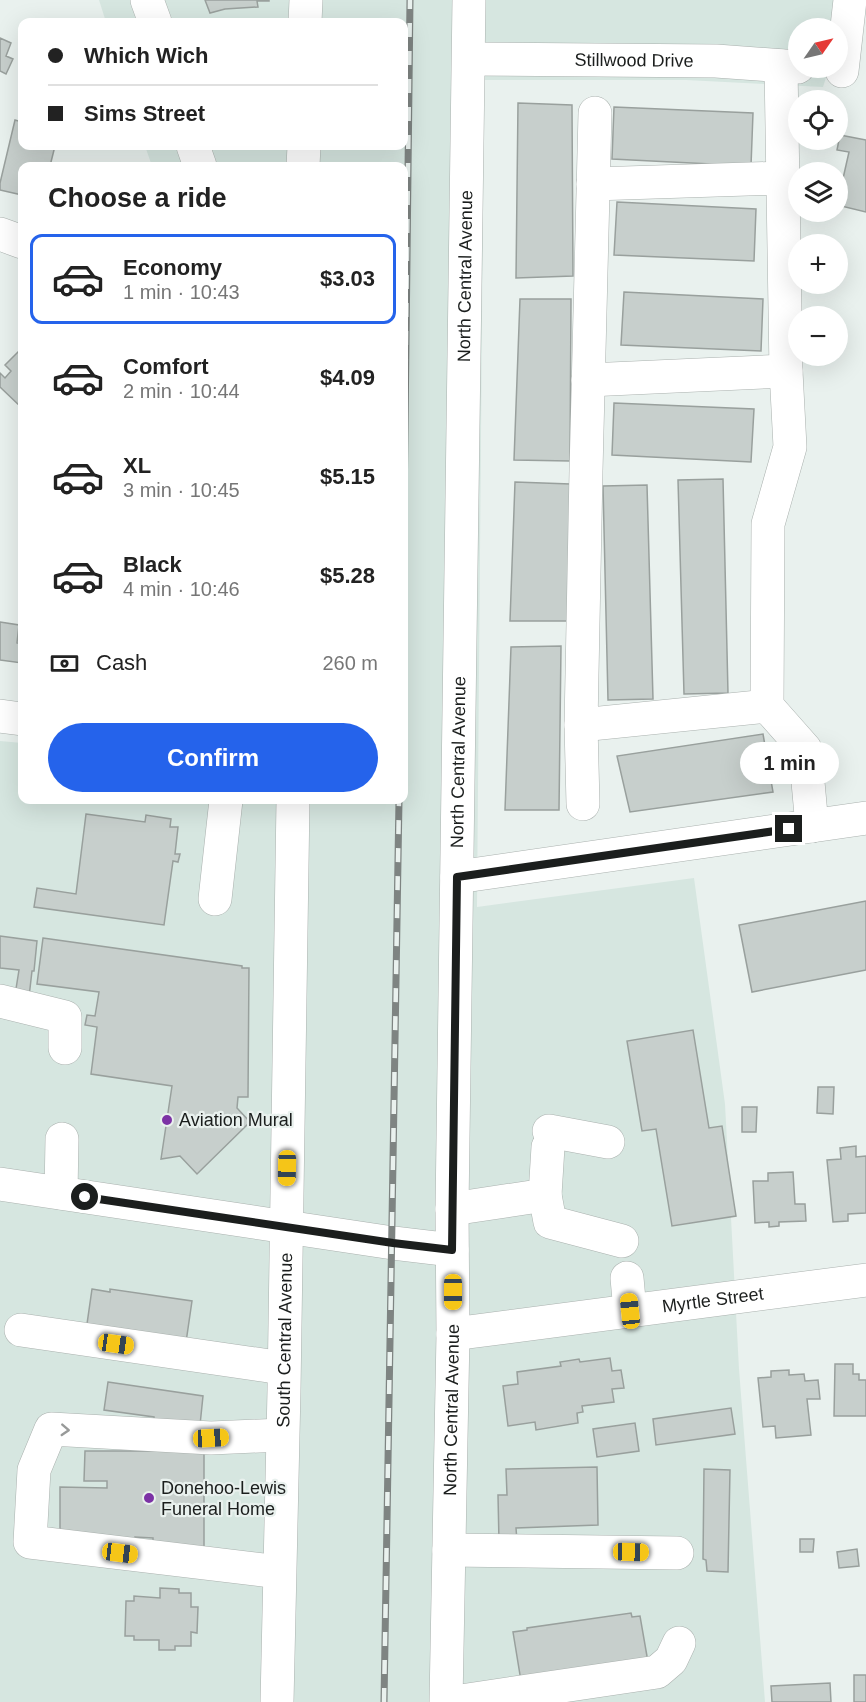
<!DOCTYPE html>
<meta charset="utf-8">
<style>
body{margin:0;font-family:Arial,sans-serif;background:#f6f6f6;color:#222;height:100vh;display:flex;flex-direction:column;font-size:22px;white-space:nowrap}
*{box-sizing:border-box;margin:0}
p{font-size:20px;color:#767676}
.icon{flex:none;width:33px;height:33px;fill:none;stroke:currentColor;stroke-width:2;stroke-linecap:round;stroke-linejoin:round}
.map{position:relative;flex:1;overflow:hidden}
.side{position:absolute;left:18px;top:162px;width:390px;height:642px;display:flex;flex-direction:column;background:#fff;border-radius:12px;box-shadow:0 6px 24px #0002}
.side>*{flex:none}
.guide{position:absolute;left:18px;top:18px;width:390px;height:132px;border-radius:12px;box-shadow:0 6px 24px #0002;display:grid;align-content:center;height:132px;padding:0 30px;background:#fff}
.needle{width:39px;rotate:56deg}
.tools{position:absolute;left:788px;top:18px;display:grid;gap:12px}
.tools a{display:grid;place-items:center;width:60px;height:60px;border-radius:50%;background:#fff;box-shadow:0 6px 24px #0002;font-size:30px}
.end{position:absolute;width:27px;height:27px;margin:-14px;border:8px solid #1b1e1d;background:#fff;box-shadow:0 0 0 3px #fff}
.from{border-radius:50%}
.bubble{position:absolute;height:42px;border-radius:21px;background:#fff;box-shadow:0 6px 24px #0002;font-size:20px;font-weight:800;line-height:42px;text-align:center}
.car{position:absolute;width:18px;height:36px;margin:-18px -9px;border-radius:8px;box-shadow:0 0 4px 2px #0007;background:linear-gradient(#f5c518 24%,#345 0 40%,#f5c518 0 76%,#345 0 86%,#f5c518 0)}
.guide b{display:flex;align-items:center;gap:21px;height:57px;font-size:22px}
.guide b+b{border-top:2px solid #e0e0e0}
.guide i{width:15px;height:15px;background:#222}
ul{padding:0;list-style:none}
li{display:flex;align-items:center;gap:18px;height:90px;margin:0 12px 9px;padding:0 18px;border:3px solid transparent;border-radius:12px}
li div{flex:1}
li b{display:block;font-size:22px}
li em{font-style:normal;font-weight:800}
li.current{border-color:#2563eb}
li>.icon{width:54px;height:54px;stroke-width:1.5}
h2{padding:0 30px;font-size:27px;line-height:72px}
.pay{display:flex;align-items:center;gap:15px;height:66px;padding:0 30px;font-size:22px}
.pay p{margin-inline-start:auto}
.cta{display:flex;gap:12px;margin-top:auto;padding:12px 30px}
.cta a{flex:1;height:69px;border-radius:36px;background:#2563eb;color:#fff;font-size:24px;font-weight:800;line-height:69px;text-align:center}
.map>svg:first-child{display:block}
.built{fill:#d6e6e0}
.building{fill:#c7cfcc;stroke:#99a09d;stroke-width:1.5}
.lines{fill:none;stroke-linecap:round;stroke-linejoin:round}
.minor-casing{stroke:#aab1ae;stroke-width:34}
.major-casing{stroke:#aab1ae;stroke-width:34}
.minor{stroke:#fff;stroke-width:33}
.major{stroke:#fff;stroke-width:33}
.rail-casing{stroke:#7e8482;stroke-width:7}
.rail{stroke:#e9f1ee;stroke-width:4.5;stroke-dasharray:14;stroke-linecap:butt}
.oneway{stroke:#989a99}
.route{stroke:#1b1e1d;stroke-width:8}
.poi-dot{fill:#7c32a5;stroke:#e9f1ee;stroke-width:2}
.labels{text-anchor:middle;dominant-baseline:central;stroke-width:4.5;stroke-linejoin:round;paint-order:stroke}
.street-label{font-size:18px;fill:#1b1e1d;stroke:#e9f1ee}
.poi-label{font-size:18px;fill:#1b1e1d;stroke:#e9f1ee;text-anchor:start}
</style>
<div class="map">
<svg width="866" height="1702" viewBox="0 0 866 1702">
<rect width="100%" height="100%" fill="#e9f1ee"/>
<path class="built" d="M99 0H847L837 28H798V68H829L823 87 686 80H484L477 907 694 878 725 1104 739 1369 765 1702H0V741L22 743V800H404V166H152L145 146H404V22H106Z"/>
<path class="building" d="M205 0H269V1H257L258 7 225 9 210 13Z
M0 38 11 43 6 56 13 59 6 74 0 71Z
M518 103 572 105 573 276 516 278Z
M614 107 753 113 751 166 612 159Z
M15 120 22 122V146H55L50 166H22V195L0 190V183Z
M840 135 866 140V212L837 205 849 152 837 150Z
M617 202 756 209 754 261 614 255Z
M624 292 763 299 761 351 621 345Z
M520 299H571L570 461 514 460Z
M22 348V408L0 387V373L5 378 11 371 5 365Z
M614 403 754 409 751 462 612 455Z
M723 479 728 693 684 694 678 480Z
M515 482 570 484 569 621H510Z
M647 485 653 699 608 700 603 486Z
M0 622 19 625 17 643 22 644V663L0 660Z
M561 646 559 810H505L511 647Z
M763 734 773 792 630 812 617 756Z
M86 814 145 822 146 815 171 819 170 827H178L175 854H180L178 862 173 861 164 925 34 907 37 888 76 894Z
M866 901V970L752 992 739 925Z
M0 936 37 941 34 971H32L29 997 15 995 19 970 0 968Z
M43 938 242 966V968H249L248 1097H238L237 1108 250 1122 197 1174 180 1156 161 1159 172 1086 91 1074 97 1027 85 1025 87 1015 95 1016 99 992 37 984Z
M693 1030 709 1128 722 1126 736 1216 672 1226 656 1129 642 1131 627 1041Z
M818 1087H834L833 1114 817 1113Z
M742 1107H757L756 1132H742Z
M856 1146V1157L866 1156V1213L848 1214V1221L833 1222 827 1160 841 1159 840 1148Z
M793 1172 795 1204H805L806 1221 779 1222V1226L769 1227V1222L755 1223 753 1181H768V1173Z
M92 1289 110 1292V1289L192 1301 186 1342 87 1324Z
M610 1358 612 1371 621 1370 624 1388 612 1389 614 1402 582 1406 583 1412 577 1413 578 1423 536 1430 535 1422 508 1426 503 1386 518 1384 517 1372 561 1366 560 1362 579 1359 580 1362Z
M835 1364H853V1374H859V1380H866V1416H834Z
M789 1370V1375L804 1374 805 1381 818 1380 820 1399H807L811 1435 776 1438 775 1426 763 1427 758 1378 771 1377V1371Z
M108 1382 203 1396 200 1425 154 1422V1417L104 1410Z
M731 1408 735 1434 656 1445 653 1419Z
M635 1423 639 1451 597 1457 593 1429Z
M85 1451H204V1547H153V1538L135 1537V1550L60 1536V1487L107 1488V1481H84Z
M597 1467 598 1525 516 1528 517 1541 499 1542 498 1495H507L506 1469Z
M704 1469 730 1470 728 1572 707 1571 706 1560 703 1559Z
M800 1539H814L813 1552H800Z
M857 1549 859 1566 839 1568 837 1552Z
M160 1588 179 1589V1593H191V1607H198L197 1633 191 1632V1646H175V1650H159V1640H134V1636H125L126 1601H134V1596L160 1598Z
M631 1613 632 1617 640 1616 648 1662 522 1687 513 1632 527 1630V1628Z
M854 1675H866V1702H854Z
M830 1683 831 1702H772L771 1686Z"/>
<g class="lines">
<g class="minor-casing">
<g id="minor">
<path d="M147 0 155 22"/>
<path d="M305 22 306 0"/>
<path id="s1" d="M469 59 716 61 798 67"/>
<path d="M781 66 786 371 790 447 768 524 767 706 805 749 812 826"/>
<path d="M842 71 850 0"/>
<path d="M595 113 586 471 581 725 767 706"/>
<path d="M193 146 200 166"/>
<path d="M303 166 304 146"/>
<path d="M593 184 782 178"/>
<path d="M0 234 22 242"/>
<path d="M588 380 786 371"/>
<path d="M0 716 22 719"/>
<path d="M581 725 583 804"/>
<path d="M457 877 866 818"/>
<path d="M215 899 226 800"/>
<path d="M0 1001 65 1017V1048"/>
<path d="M549 1131 608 1142"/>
<path d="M61 1193 62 1139"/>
<path d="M545 1195 550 1222 622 1241"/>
<path d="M452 1209 545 1195 548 1147"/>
<path d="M627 1278 630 1311"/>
<path d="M21 1330 283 1368"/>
<path id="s2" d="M453 1334 866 1280"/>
<path d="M449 1550 677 1553"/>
<path d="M279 1572 30 1542 34 1470 51 1429 211 1438 282 1435"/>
<path id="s3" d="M277 1702 284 1390 293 800"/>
<path d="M454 1702 657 1672 671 1660 679 1643"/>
</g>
</g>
<g class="major-casing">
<g id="major">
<path d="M0 1184 393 1243 452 1250"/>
<path id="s4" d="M446 1702 453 1334 452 1209 469 0"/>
</g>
</g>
<use href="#minor" class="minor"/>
<use href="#major" class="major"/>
<g class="rail-casing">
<path id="rail" d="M404 513 410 0
M384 1702 399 800"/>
</g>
<use href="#rail" class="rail"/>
</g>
<defs><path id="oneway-chevron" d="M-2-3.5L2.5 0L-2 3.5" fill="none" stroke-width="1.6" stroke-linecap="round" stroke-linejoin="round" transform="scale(1.5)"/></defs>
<use class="oneway" href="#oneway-chevron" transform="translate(65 1430) rotate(3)"/>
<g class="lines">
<path class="route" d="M85 1197 393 1243 452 1250 457 877 789 829"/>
</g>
<g class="poi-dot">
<circle cx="167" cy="1120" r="6"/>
<circle cx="149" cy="1498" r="6"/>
</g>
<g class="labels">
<g class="street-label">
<text stroke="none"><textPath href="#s1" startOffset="165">Stillwood Drive</textPath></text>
<text stroke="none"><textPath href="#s4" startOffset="1426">North Central Avenue</textPath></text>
<text stroke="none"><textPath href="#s4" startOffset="940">North Central Avenue</textPath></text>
<text stroke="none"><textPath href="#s2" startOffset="262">Myrtle Street</textPath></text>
<text stroke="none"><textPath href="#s3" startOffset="362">South Central Avenue</textPath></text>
<text stroke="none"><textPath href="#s4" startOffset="292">North Central Avenue</textPath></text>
</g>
<g class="poi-label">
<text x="179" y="1120">Aviation Mural</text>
<text x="161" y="1488">Donehoo-Lewis<tspan x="161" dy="21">Funeral Home</tspan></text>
</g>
</g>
</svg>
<div class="tools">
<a><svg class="needle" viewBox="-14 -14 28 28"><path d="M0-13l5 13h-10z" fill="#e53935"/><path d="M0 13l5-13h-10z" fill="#767676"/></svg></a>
<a><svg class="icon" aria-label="locate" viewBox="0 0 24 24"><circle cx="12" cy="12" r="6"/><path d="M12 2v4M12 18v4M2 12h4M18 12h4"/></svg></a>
<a><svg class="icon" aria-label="layers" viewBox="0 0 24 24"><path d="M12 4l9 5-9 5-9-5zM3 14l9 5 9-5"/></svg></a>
<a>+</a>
<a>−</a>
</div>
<i class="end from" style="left:85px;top:1197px"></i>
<i class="end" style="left:789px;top:829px"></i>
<div class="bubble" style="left:740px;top:742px;width:99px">1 min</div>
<i class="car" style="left:287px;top:1168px;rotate:181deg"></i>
<i class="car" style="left:453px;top:1292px;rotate:180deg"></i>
<i class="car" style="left:630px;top:1311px;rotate:354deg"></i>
<i class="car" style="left:116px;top:1344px;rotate:98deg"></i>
<i class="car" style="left:211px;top:1438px;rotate:87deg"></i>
<i class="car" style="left:631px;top:1552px;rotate:91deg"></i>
<i class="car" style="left:120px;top:1553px;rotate:97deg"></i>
<div class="guide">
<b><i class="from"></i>Which Wich</b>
<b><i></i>Sims Street</b>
</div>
<section class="side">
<h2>Choose a ride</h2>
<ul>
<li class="current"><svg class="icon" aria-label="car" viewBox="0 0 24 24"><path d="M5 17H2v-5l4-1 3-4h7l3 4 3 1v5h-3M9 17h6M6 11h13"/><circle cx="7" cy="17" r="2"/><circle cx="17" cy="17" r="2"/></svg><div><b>Economy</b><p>1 min · 10:43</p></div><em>$3.03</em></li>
<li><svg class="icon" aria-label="car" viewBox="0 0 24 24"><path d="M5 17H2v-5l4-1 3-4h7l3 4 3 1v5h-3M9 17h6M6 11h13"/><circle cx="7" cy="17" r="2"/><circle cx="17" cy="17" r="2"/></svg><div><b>Comfort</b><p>2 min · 10:44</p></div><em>$4.09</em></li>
<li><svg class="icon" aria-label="car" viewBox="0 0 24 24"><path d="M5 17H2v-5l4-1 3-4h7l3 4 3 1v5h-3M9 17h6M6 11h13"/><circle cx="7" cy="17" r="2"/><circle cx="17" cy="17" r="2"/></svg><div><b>XL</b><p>3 min · 10:45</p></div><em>$5.15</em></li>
<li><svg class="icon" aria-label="car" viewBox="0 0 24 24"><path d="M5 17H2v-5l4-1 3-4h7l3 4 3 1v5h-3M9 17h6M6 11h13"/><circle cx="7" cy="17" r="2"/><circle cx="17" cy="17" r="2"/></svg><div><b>Black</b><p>4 min · 10:46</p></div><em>$5.28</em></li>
</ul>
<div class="pay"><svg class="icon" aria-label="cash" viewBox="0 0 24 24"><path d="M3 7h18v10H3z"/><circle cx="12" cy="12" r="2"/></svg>Cash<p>260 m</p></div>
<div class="cta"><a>Confirm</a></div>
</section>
</div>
